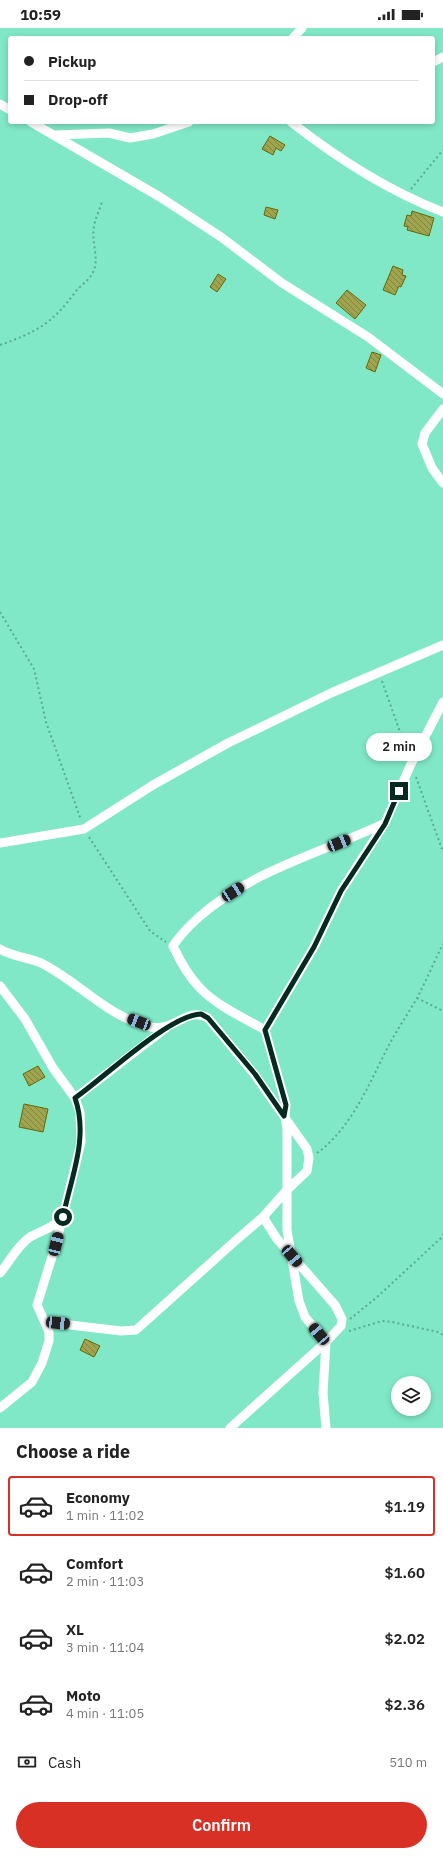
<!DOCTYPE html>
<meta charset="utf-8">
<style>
body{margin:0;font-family:"IBM Plex Sans",sans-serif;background:#f6f6f6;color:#222;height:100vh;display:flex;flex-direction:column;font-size:15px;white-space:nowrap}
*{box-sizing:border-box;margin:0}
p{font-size:13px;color:#767676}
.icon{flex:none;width:22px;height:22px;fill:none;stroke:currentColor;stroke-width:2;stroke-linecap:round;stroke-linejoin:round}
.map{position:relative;height:1400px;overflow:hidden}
.panel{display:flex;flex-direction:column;background:#fff;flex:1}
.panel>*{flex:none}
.hud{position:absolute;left:8px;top:8px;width:427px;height:88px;border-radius:4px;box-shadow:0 2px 6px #0003;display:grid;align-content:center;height:88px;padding:0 16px;background:#fff}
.fabs{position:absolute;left:391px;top:1348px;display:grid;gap:8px}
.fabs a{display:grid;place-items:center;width:40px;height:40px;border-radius:50%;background:#fff;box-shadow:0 2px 6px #0003;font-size:20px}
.end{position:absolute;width:18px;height:18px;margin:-9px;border:5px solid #062920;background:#fff;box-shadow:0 0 0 2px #fff}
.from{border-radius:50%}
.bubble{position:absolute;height:28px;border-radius:14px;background:#fff;box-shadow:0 2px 6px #0003;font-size:13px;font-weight:600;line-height:28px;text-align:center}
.car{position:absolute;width:12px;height:24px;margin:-12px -6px;border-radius:5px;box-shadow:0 0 3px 1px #0007;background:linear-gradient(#222 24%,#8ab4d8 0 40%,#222 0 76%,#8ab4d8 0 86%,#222 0)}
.hud b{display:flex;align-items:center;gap:14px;height:38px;font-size:15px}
.hud b+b{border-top:1px solid #e0e0e0}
.hud i{width:10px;height:10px;background:#222}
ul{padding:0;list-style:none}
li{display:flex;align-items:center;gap:12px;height:60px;margin:0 8px 6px;padding:0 8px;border:2px solid transparent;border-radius:4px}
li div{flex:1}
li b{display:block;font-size:15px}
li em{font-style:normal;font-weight:600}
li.active{border-color:#d93025}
li>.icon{width:36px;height:36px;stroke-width:1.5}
h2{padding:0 16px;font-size:18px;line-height:48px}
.pay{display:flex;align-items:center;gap:10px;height:44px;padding:0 16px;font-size:15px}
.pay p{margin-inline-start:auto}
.button{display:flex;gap:8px;margin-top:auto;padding:8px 16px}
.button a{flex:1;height:46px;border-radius:24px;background:#d93025;color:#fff;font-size:16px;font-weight:600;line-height:46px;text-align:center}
.status{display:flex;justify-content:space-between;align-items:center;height:28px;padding:0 20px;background:#fff;direction:ltr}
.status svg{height:11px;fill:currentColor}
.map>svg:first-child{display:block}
.building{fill:url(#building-back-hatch);stroke:#676905}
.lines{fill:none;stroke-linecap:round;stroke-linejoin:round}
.path{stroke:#59ab92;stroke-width:2;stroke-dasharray:2 3;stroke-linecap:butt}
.minor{stroke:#fff;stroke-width:9}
.route{stroke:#062920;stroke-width:5}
</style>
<div class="status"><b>10:59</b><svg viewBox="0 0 49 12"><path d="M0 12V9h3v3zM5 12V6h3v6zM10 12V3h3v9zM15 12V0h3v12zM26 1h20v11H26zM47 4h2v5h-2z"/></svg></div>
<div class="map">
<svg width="443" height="1400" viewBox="0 0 443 1400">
<defs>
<pattern id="building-back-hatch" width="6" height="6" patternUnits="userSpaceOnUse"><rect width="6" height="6" fill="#a1a44f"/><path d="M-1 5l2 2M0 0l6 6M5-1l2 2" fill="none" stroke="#818641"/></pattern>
</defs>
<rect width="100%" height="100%" fill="#80e8c7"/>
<path class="building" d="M270 108 285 117 281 123 276 120 273 127 262 121Z
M266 179 278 182 275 191 264 187Z
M412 183 434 190 429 208 407 202 408 199 404 198 407 187 411 188Z
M393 238 403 242 402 247 406 248 401 259 399 258 395 267 383 262Z
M218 246 226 251 217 264 210 259Z
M347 262 366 277 355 291 336 275Z
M372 324 381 327 375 344 366 340Z
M38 1038 45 1049 29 1058 23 1046Z
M24 1076 48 1081 43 1104 19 1099Z
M85 1311 100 1318 94 1329 80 1322Z"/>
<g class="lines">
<path class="path" d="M411 161 443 122
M0 317C37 304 53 295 76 263 82 256 91 251 94 242 99 231 91 212 94 199 95 190 100 182 102 173
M0 584 34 641 46 694 81 792
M382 653 407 724
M416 749 443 824
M89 809 150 903 166 914
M417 970 443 983
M317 1125C353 1099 370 1053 390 1015 398 1000 408 986 417 970 426 953 434 934 443 916
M350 1291 376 1270 441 1210 443 1206
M349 1303 382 1293 392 1294 438 1304 443 1307"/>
<path class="minor" d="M293 10 302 0
M433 34 443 29
M0 76 10 82
M31 94 160 169 221 209 282 255 368 309 443 366
M291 94C337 130 388 163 443 184
M56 107 109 105 130 110 153 106 189 94
M443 381 425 405 422 416 432 440 443 455
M0 815 84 801 153 757 228 715 331 665 443 617
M0 921C12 929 30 929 43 936 80 955 109 990 151 999 175 1004 187 978 208 990L255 1047 307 1121 309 1130 307 1143 286 1163 263 1189 277 1211 335 1277 342 1291 341 1298 326 1314 323 1365 326 1400
M0 958 25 991 53 1040 75 1070 80 1084 81 1114 77 1131 56 1216 37 1277 49 1304V1313L42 1335 32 1354 0 1380
M265 1002 314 919 341 863 385 795 411 736 443 674
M75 1070 166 1000
M0 1245C10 1233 17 1218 30 1209 42 1202 52 1201 62 1190
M45 1294 121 1303 136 1302 234 1214 263 1189
M230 1400 326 1314 305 1289 299 1273 287 1202V1101L285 1088 286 1077 265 1002C244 990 217 978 200 960 188 948 180 933 173 918 180 907 189 898 199 889 252 842 322 825 385 795"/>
</g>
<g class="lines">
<path class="route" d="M63 1189C71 1149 89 1110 75 1070 104 1050 169 987 201 986L208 990 255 1046 284 1088 286 1077 265 1002 314 919 341 863 385 796 399 763"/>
</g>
</svg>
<div class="fabs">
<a><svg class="icon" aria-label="layers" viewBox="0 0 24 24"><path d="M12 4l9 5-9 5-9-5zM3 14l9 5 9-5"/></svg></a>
</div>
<i class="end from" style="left:63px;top:1189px"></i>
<i class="end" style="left:399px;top:763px"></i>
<div class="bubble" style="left:366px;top:705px;width:66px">2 min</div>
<i class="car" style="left:339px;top:815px;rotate:68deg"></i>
<i class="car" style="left:233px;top:864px;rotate:57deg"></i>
<i class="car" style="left:139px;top:994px;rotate:291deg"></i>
<i class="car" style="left:56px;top:1216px;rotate:14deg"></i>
<i class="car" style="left:292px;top:1228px;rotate:140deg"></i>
<i class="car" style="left:58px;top:1295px;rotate:96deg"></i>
<i class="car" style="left:319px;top:1306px;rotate:320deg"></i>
<div class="hud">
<b><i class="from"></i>Pickup</b>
<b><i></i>Drop-off</b>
</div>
</div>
<section class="panel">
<h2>Choose a ride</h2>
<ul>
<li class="active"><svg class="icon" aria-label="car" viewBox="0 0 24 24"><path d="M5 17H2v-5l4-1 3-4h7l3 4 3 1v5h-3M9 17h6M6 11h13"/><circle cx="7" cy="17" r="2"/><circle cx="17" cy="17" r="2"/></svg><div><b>Economy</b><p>1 min · 11:02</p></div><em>$1.19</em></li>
<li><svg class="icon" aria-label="car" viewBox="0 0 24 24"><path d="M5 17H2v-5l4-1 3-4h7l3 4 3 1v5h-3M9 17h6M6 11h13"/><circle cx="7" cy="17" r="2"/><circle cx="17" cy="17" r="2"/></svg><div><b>Comfort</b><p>2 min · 11:03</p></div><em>$1.60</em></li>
<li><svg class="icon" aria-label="car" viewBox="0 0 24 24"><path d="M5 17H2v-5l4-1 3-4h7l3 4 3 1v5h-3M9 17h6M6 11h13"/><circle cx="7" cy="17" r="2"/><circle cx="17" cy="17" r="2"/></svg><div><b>XL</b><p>3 min · 11:04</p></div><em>$2.02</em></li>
<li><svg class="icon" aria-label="car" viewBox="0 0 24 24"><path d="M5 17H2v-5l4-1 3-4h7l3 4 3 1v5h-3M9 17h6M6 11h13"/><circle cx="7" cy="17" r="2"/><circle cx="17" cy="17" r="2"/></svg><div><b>Moto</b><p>4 min · 11:05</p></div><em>$2.36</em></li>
</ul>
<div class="pay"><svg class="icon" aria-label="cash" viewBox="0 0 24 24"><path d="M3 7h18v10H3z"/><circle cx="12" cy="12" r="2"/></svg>Cash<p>510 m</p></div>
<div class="button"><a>Confirm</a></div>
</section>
